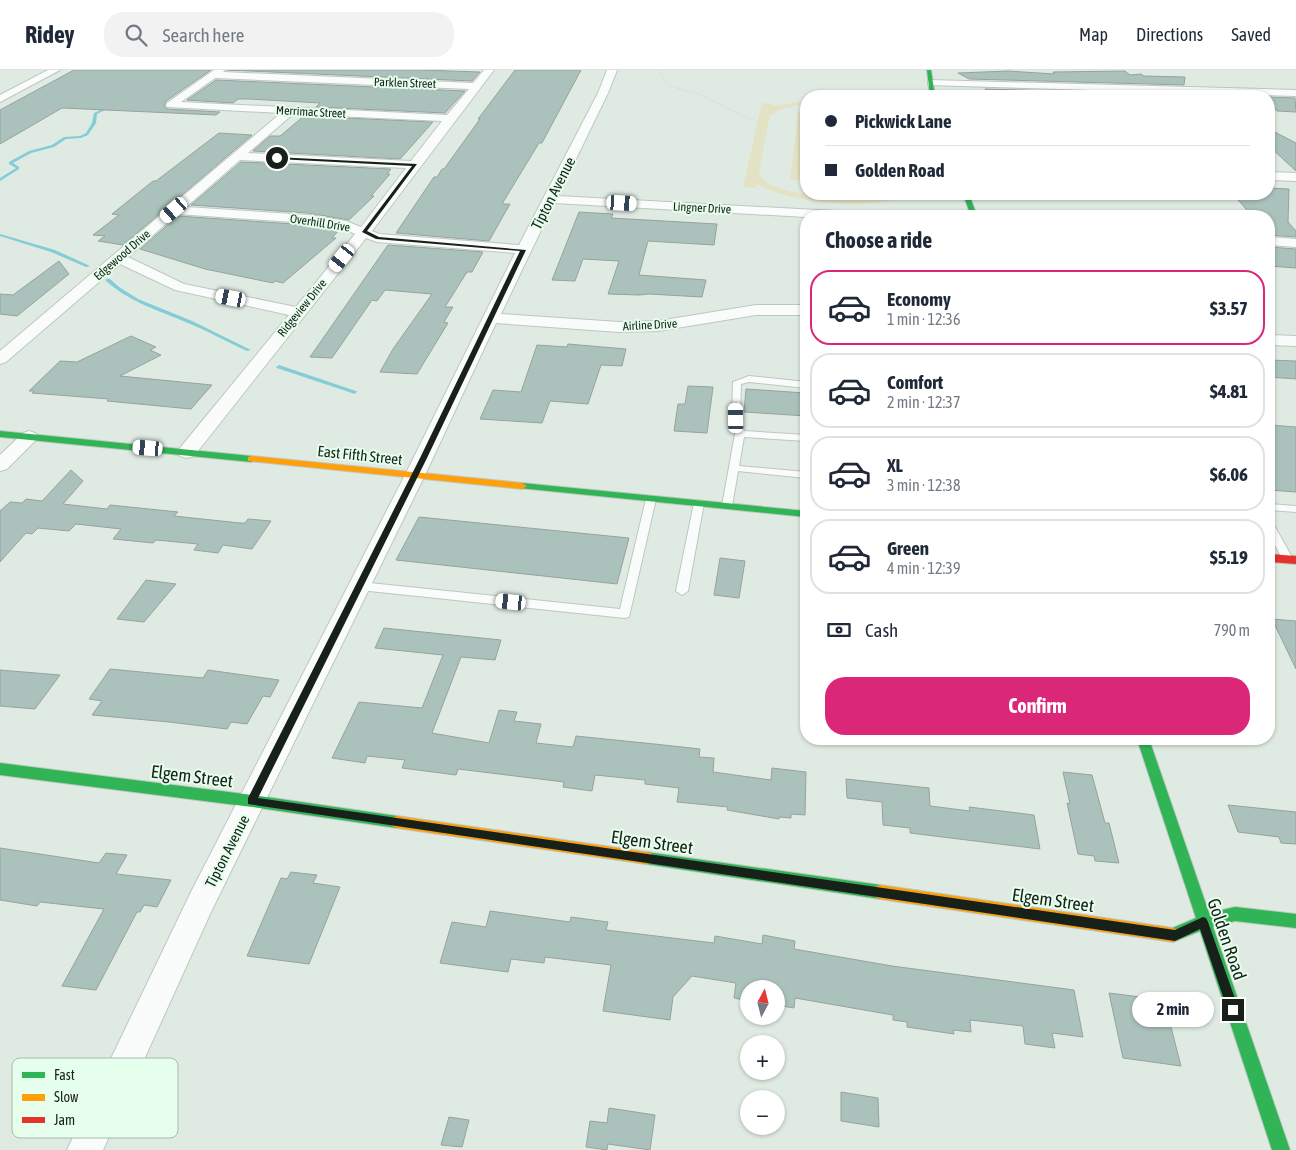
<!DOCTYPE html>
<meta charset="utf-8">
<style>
body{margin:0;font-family:"Asap Condensed",sans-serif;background:#f2f2f3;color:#1f2937;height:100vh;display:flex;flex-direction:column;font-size:19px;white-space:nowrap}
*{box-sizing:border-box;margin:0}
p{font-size:16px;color:#747a83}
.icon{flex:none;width:28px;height:28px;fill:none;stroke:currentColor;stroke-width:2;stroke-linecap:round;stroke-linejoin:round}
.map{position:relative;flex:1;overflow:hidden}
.drawer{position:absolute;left:800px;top:140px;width:475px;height:535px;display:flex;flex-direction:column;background:#fff;border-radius:20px;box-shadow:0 1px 4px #0004}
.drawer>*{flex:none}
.banner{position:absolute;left:800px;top:20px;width:475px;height:110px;border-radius:20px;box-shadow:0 1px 4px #0004;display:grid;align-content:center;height:110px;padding:0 25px;background:#fff}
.needle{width:32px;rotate:7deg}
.fabs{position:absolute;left:740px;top:910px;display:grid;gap:10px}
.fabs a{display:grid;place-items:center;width:45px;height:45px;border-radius:50%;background:#fff;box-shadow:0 1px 4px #0004;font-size:25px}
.end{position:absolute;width:22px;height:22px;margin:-11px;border:6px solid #18201a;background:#fff;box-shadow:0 0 0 2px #fff}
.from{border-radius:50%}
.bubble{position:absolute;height:35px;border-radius:18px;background:#fff;box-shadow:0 1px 4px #0004;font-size:16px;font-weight:700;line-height:35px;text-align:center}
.car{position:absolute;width:15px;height:30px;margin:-15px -8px;border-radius:6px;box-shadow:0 0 4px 1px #0007;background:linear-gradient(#fff 24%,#345 0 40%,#fff 0 76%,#345 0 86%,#fff 0)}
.banner b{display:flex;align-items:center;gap:18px;height:48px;font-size:19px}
.banner b+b{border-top:1px solid #e0e1e3}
.banner i{width:12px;height:12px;background:#1f2937}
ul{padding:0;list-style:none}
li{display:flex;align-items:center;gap:15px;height:75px;margin:0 10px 8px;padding:0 15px;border:2px solid #e0e1e3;border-radius:20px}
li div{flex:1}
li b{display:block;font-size:19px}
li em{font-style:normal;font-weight:700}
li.active{border-color:#db2777}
li>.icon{width:45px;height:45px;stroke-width:1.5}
h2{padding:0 25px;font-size:22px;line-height:60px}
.pay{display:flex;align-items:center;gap:12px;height:55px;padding:0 25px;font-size:19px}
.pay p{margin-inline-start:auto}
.primary-button{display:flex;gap:10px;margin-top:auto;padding:10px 25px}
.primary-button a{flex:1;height:58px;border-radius:20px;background:#db2777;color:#fff;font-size:20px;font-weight:700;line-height:58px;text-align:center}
header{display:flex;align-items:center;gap:30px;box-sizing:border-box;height:70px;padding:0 25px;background:#fff;border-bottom:1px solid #e0e1e3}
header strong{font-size:24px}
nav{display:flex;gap:28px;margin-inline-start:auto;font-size:18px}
.search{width:350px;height:45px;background:#f2f2f3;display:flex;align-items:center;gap:12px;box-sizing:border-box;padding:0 18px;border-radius:20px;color:#747a83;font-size:19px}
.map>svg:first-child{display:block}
.green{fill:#e3e2c4}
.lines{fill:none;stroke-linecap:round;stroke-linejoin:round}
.stream{fill:#84ccd7;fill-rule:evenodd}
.building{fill:#aac2bb;stroke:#97a29d}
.lane-casing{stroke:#bdc7c0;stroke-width:2}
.street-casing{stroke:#bdc7c0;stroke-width:2}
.fast-casing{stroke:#bdc7c0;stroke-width:2}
.slow-casing{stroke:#bdc7c0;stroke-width:2}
.jam-casing{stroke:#bdc7c0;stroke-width:2}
.path{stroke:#d3d7d4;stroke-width:1;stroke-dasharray:1 1;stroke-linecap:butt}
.lane{fill:#fafcfb;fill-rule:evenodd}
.street{fill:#fafcfb;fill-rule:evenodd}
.fast{fill:#30b455;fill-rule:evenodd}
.slow{fill:#ff9f0a;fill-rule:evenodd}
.jam{fill:#e5322d;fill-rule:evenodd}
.route{fill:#18201a}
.labels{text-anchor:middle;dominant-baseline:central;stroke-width:4;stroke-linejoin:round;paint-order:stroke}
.far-street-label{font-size:12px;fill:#18201a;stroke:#e6feec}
.street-label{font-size:15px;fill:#18201a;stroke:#e6feec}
.near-street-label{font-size:18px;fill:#18201a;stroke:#e6feec}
.key{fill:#e6feec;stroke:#a8bbad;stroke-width:1}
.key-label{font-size:14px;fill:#18201a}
</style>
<header>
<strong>Ridey</strong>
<div class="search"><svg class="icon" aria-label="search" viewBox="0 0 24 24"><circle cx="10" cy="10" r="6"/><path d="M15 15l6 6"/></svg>Search here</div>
<nav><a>Map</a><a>Directions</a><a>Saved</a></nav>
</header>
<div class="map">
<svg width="1296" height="1080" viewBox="0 0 1296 1080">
<rect width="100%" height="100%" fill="#dfebe2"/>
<path class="green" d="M806 31V34L785 38 770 45 759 101C765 136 886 124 913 124 874 141 794 135 757 114L756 118 743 117 762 33 773 34 772 36Z
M798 42 806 43V111L790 110Z"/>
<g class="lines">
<path class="stream" d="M106 34H108L111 37 97 44 96 53 88 65 81 68 66 69 54 77 31 83 13 93 19 97V99L0 111V108L16 98 9 94V92L29 81 52 75 64 67 80 66 86 63 92 53 94 43 107 37Z
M0 164 55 180 90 196 86 197 51 182 0 166Z
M106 209H110L119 217 138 229 192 251 251 280 247 281C227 272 208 261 188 253 158 240 131 233 106 211Z
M279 295 356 321 357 322 354 324 352 323 277 298 276 297Z"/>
</g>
<path class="building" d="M74 0H211L166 31 164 36 167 39 220 42 216 45 62 38 0 74V40Z
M227 0H421L480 2 472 11Z
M515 0H581L542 73H539L502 134H510L489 171 396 163 434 107H437L442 99H444L480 49H478Z
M1008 1 1054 4 1053 2 1125 1 1130 5 1141 4 1144 6 1185 7 1184 15 969 9 958 3Z
M216 10 465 21 445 43 316 37 320 33 249 29H238L233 33 187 30Z
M985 19 1184 25V26H998Z
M1269 27 1295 28 1296 42 1277 41 1269 33Z
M304 46 433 52 400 89 253 81 270 66H280Z
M1269 59 1296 73V101L1269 76Z
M219 63 252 65 123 175 98 171 105 166 93 165 119 145 112 144 153 111H156Z
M241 92 391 99 387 104H390L371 126H374L349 150 308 143 191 135Z
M1269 118 1289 119 1288 152 1296 161V167L1269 165V146H1252L1233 124H1269Z
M579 142 613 144 611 148 717 154 714 175 648 171 639 205 706 210 702 227 649 224 639 225 608 224 619 191 583 189 575 211 552 210Z
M178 146 308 155 340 159 332 168H336L283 213 275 211 273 213 205 199 140 179Z
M388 175 483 182 472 202H467L445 237H453L444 252 448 253 417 304 380 302 393 279 432 224 385 220 377 231 372 230 332 288 310 287Z
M1269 177 1296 179V198L1269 196Z
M59 191 69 204 17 246 0 244V224L13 225Z
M131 266 156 277 150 280 161 285 120 306 212 315 191 339 107 331 109 329 32 323 34 321H29L60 291 77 292Z
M568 274 626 279 622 296 601 295 588 334 550 331 542 353 480 349 493 320 521 322 537 275 567 277Z
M1269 290 1296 291V309L1269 307Z
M688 316 713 317 707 363 674 361 678 334H685Z
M746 319 806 323V346L744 342Z
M1269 355 1296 357V422L1269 420Z
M71 400 83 411 63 434 107 439 110 435 178 442 174 446 240 453H245L248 449 271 451 252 479 223 475 218 483 194 480 198 474 156 470 153 473 113 469 121 459 76 454 69 461 38 458 32 464 26 463 0 492V441L10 432 22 433 26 429 42 431Z
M419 447 629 468 617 514 396 490Z
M720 488 745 491 739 528 714 525Z
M146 510 176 514 144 552 117 549Z
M1272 549 1296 551V599Z
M384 558 501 570 495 590 461 587 432 663 489 673 499 640 517 642 514 651 541 654 536 673 573 677 576 666 664 675 700 679 699 687 714 688 713 702 771 710 772 698 806 702 805 745 791 744V748L779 747V749L727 740 728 737 677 732 679 718 645 714V710L595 705 592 721 563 717 564 712 458 699 456 705 402 698 405 690 367 686 365 693 332 688 359 632 422 638 443 585 375 578Z
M110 599 203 608 208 600 279 610 270 627 263 626 247 654 231 652 227 659 169 652 92 645 102 631 89 629Z
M0 600 60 605 35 639 0 636Z
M1063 702 1092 705 1105 753H1109L1119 793 1095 791 1094 786 1078 784 1067 733 1070 734Z
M846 709 929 718 930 736 970 741 969 737 1034 745 1040 779 910 763V758L883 755 882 732 847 728Z
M1228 735 1296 742V774L1281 773 1279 767 1238 762Z
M0 778 99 793 106 783 127 785 116 804 171 810 157 837 144 835 140 842H137L96 920 62 916 104 839 40 832 37 836 0 830Z
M291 802 317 805 313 813 340 817 309 894 247 886 281 808 287 809Z
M490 841 570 852 571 847 608 852 606 860 714 873 715 866 762 874 763 865 795 871 794 879 892 896 1074 920 1083 967 1052 963 1055 978 1025 974 1023 956 970 950 971 962 953 960 954 964 907 957V952L893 950V945L795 928 794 938 776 935V919H749V931L734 928 736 913 692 906 673 927 670 950 603 941 611 895 545 887 544 893 511 889 508 902 440 893 452 852 486 857Z
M1109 923 1164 930 1181 996 1123 988Z
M841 1022 878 1028 879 1057 841 1051Z
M609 1038 655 1045 650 1080 608 1074 607 1080 586 1077 590 1051 607 1053Z
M449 1047 469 1050 462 1077 441 1075Z"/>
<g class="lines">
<g class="lane-casing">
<path id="lane" d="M749 306 806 312V318L749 312 741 314 740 348 744 361 806 365V371L744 367 739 396 806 402V408L738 401 732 436 727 439 722 436 735 364 732 348 733 312Z
M651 426 656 429 629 547 625 548 360 520 355 516 360 512 620 539 646 429Z
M699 430 704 433 688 521 682 525 676 521 694 433Z
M1269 434 1296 436V442L1269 440Z
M1269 452 1274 455 1293 489 1292 492 1288 493 1284 492 1269 464Z"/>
</g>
<g class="street-casing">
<path id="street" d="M48 0H60L0 32V25Z
M214 0H225L223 2 473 13 484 0H494L372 161 379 164 519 175 598 23 607 0H617L608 23 558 126 854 142 861 146 806 147 554 133 501 244 619 252 658 251 756 235H806V245H756L658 261 619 262 496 253 425 405 211 842 103 1080H67L191 822 405 405 515 183 377 172 366 168 194 386 187 388 180 386 178 382 180 378 289 245 175 220 120 194 6 292 0 294V281L281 43 167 37 166 35 167 33ZM215 8 469 19 447 45 181 32ZM293 44 442 51 411 91 248 83ZM240 90 406 98 361 157 346 151 308 145 186 137ZM177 144 308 153 343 158 355 164 296 237 184 214 128 187Z
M931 10 1296 20V26L928 15V11Z
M1269 102 1296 103V111L1269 110Z
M1269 167 1296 169V177L1269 175Z
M1269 265 1296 266V276L1269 275Z
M29 361 35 363 38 367 35 371 7 399 0 401V385L23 363Z"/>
</g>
<g class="fast-casing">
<path id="fast" d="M927 0H931L935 26H930Z
M963 124H969L977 146H971Z
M0 361 251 386 256 389 251 392 0 367Z
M522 413 806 441V447L519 418 517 416 519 414Z
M1137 669H1149L1209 843 1235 837 1296 844V858L1235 851 1213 857 1290 1080H1272L1200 861 1173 872 1168 870 1165 865 1168 860 1196 848Z
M0 693 252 725 397 746 402 748 404 752 402 756 397 758 252 737 0 705Z
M646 782 880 815 885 817 887 822 885 827 880 829 646 794 641 793 639 788 641 783Z"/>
</g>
<g class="slow-casing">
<path id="slow" d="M251 386 522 413 527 416 522 419 248 391V387Z
M397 746 646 782 651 783 653 788 651 793 646 794 397 758 392 756 390 752 392 748Z
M880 815 1173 858 1178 860 1181 865 1178 870 1173 872 880 829 875 827 873 822 875 817Z"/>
</g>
<g class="jam-casing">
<path id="jam" d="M1269 484 1296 486V494L1269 492Z"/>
</g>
<path class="path" d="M657 0 670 16 701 25 747 48 755 50"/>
<use href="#lane" class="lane"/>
<use href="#street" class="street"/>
<use href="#fast" class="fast"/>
<use href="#slow" class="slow"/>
<use href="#jam" class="jam"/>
</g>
<path class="route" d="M275 87 417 94 367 161 379 167 526 180 427 388 258 728 1175 860 1203 847 1206 848 1208 852 1239 940 1237 944 1233 945 1229 944 1200 859 1175 871 248 734V728L420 388 520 181 376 169 362 162 412 96 277 89Z"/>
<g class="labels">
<g class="far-street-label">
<text transform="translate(405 13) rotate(2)">Parklen Street</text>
<text transform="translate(311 42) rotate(3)">Merrimac Street</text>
<text transform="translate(702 138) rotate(3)">Lingner Drive</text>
<text transform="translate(320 153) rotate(9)">Overhill Drive</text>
<text transform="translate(122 185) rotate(-41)">Edgewood Drive</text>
<text transform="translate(302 238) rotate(-51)">Ridgeview Drive</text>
<text transform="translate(650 255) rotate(-3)">Airline Drive</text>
</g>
<g class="street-label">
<text transform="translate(553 123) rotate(-63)">Tipton Avenue</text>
<text transform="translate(360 385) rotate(6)">East Fifth Street</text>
<text transform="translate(227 781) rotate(-63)">Tipton Avenue</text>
</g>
<g class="near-street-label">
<text transform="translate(192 706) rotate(7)">Elgem Street</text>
<text transform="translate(652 772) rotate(8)">Elgem Street</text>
<text transform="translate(1053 830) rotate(8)">Elgem Street</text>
<text transform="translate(1227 869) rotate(71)">Golden Road</text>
</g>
</g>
<rect x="12" y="988" width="166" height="80" rx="8" class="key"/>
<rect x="22" y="1002" width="23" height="6" fill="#30b455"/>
<rect x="22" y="1024" width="23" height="7" fill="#ff9f0a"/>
<rect x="22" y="1047" width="23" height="6" fill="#e5322d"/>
<g class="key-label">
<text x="54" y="1010">Fast</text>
<text x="54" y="1032">Slow</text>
<text x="54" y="1055">Jam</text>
</g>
</svg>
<div class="fabs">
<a><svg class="needle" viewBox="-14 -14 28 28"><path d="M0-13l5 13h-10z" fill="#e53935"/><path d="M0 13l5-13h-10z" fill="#747a83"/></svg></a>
<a>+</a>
<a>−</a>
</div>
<i class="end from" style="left:277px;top:88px"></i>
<i class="end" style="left:1233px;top:940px"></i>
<div class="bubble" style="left:1132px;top:922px;width:82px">2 min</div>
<i class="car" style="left:622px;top:133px;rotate:93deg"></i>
<i class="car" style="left:174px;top:140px;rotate:229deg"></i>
<i class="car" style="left:342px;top:188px;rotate:219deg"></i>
<i class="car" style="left:231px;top:228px;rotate:281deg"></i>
<i class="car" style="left:736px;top:348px;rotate:359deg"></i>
<i class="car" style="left:148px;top:378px;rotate:275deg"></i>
<i class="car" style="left:511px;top:532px;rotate:276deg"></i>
<div class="banner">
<b><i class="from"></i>Pickwick Lane</b>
<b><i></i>Golden Road</b>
</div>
<section class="drawer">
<h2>Choose a ride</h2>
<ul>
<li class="active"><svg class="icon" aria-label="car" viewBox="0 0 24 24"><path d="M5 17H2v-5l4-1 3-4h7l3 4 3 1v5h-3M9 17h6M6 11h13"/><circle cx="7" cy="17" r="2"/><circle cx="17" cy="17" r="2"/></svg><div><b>Economy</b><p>1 min · 12:36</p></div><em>$3.57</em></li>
<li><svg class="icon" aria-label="car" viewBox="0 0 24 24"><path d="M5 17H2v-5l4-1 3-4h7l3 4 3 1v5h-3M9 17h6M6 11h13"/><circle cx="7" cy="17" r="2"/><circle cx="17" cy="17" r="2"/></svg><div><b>Comfort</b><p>2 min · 12:37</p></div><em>$4.81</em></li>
<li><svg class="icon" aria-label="car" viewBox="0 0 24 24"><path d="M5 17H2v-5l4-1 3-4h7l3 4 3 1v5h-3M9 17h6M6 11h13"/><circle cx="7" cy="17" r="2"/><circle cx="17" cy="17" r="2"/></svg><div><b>XL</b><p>3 min · 12:38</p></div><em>$6.06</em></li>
<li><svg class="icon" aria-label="car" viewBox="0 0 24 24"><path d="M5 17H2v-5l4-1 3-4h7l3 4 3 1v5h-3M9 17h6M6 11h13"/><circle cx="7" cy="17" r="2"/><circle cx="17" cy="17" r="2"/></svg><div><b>Green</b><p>4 min · 12:39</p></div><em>$5.19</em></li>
</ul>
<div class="pay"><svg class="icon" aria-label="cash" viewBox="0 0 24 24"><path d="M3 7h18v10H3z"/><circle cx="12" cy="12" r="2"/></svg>Cash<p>790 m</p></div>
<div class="primary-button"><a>Confirm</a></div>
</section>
</div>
